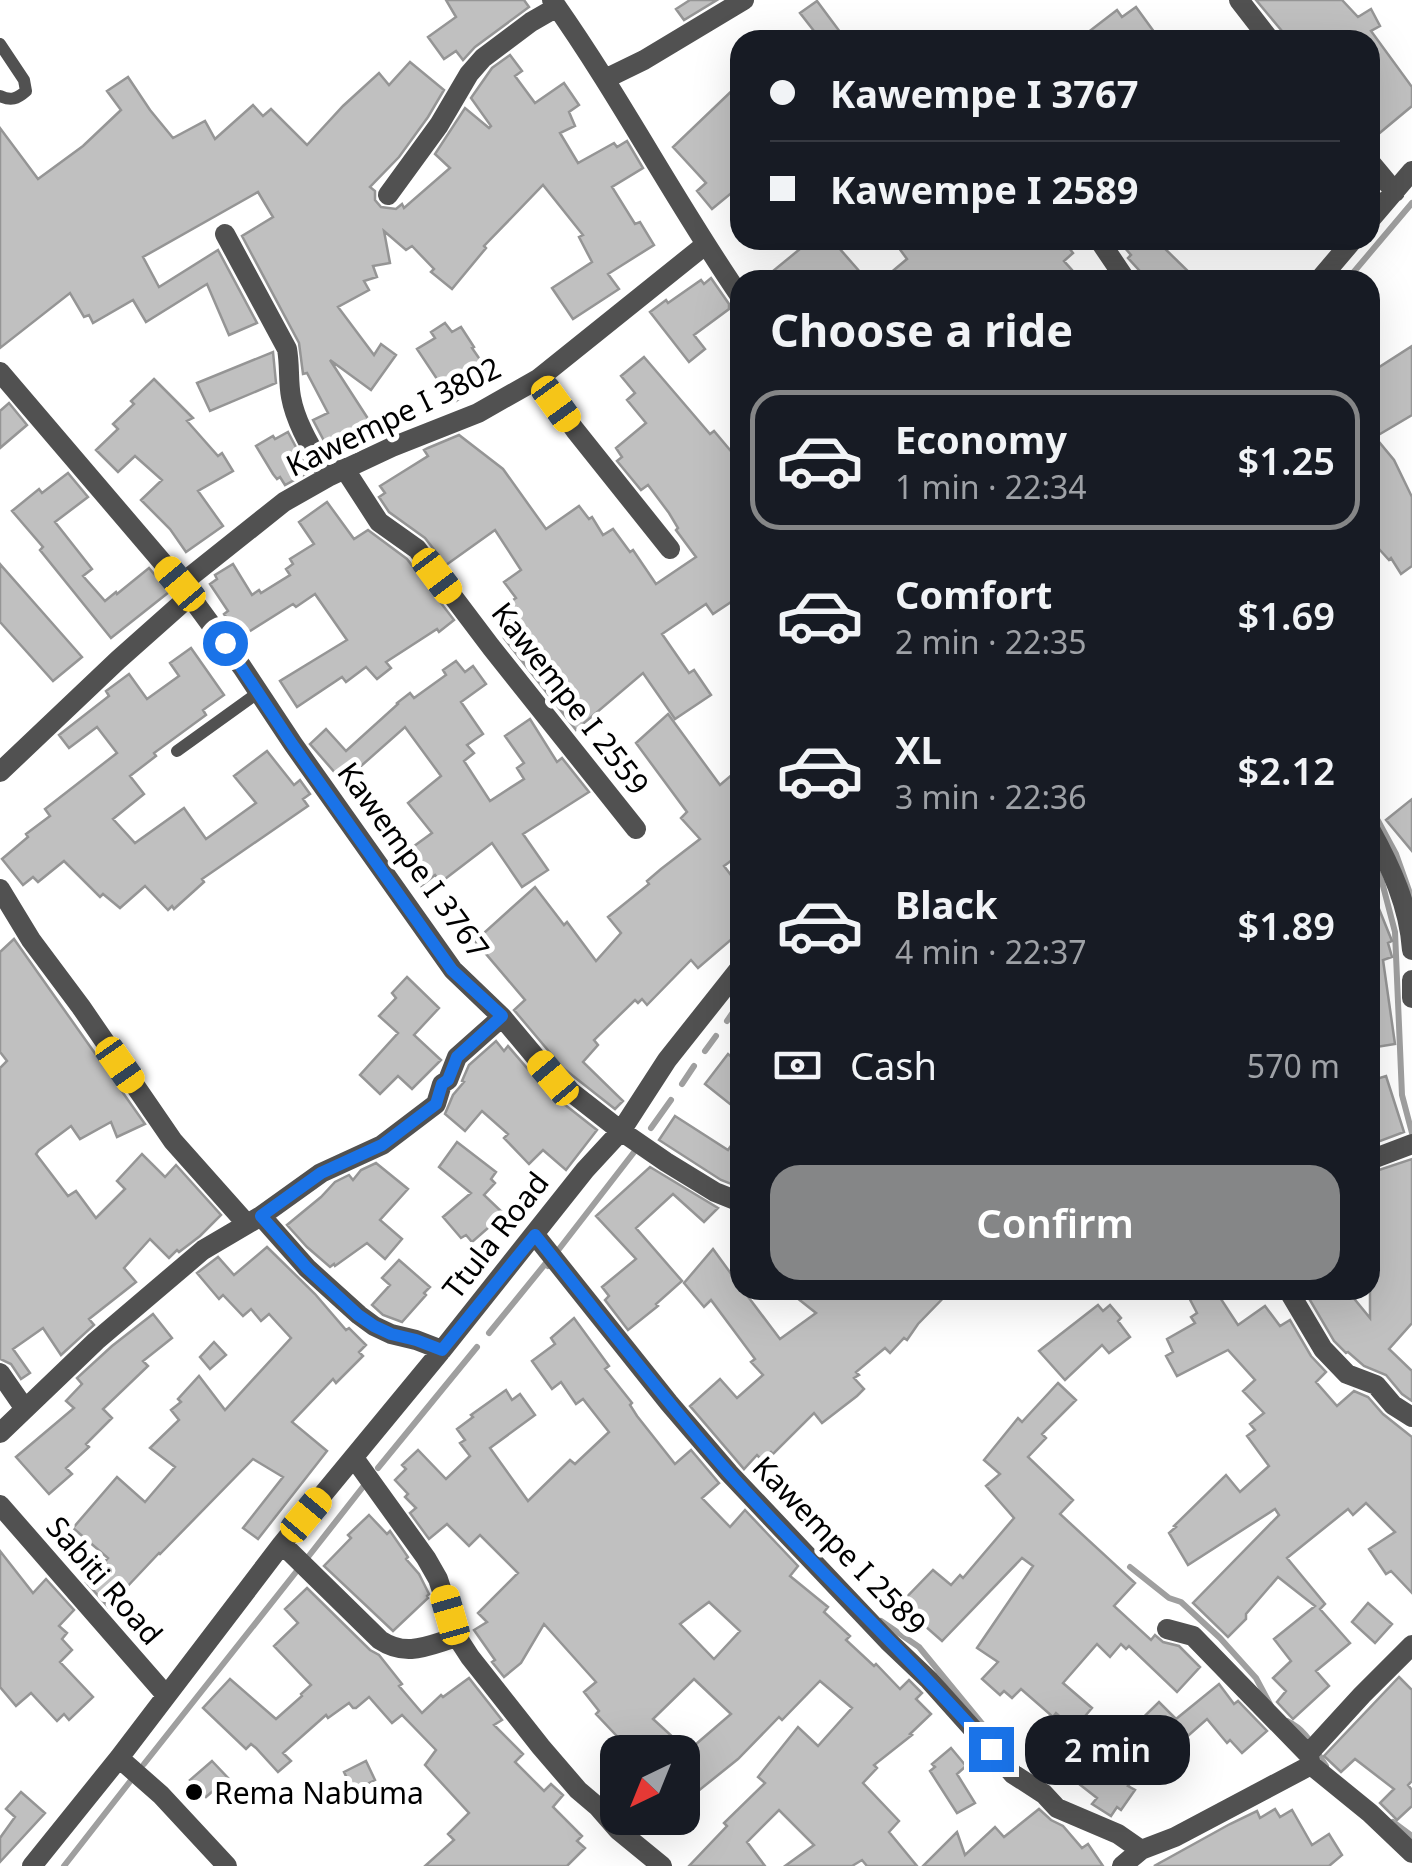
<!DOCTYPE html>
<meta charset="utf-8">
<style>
body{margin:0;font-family:"Noto Sans",sans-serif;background:#20242c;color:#f1f3f6;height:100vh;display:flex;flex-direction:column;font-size:38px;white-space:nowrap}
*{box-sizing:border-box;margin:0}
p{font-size:32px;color:#9ea1a6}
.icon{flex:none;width:55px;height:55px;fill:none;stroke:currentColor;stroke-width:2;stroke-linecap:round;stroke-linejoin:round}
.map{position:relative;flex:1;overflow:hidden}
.details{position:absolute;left:730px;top:270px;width:650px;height:1030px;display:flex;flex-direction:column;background:#171b24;border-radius:30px;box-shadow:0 10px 40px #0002}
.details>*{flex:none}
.guide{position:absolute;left:730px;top:30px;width:650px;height:220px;border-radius:30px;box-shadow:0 10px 40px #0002;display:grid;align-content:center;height:220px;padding:0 40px;background:#171b24}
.needle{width:65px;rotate:223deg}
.fabs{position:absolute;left:600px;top:1735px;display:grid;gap:20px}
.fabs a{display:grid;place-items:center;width:100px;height:100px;border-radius:20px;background:#171b24;box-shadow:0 10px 40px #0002;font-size:50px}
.end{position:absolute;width:45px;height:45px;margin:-22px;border:12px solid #1a73e8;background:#fff;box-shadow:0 0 0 5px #fff}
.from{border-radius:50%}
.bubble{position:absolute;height:70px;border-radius:30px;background:#171b24;box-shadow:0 10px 40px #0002;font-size:32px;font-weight:600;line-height:70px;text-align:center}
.car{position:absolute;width:30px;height:60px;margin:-30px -15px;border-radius:12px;box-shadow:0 0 8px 2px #0007;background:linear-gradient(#f5c518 24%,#345 0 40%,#f5c518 0 76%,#345 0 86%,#f5c518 0)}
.guide b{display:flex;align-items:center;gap:35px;height:95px;font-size:38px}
.guide b+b{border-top:2px solid #363941}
.guide i{width:25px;height:25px;background:#f1f3f6}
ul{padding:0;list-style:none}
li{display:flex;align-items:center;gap:30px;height:140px;margin:0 20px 15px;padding:0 20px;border:5px solid transparent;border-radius:30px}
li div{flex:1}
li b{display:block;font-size:38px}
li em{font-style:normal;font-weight:600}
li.on{border-color:#858687}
li>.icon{width:90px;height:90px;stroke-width:1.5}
h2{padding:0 40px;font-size:45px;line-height:120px}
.pay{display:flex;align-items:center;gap:25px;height:110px;padding:0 40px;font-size:38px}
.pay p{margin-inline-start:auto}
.button{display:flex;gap:20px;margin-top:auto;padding:20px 40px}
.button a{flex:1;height:115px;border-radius:30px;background:#858687;color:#fff;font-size:40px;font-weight:600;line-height:115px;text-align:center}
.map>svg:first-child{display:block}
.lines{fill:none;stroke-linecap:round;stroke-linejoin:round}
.stream{stroke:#9f9f9f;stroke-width:6}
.building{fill:#c0c0c0;stroke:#959595;stroke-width:2.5;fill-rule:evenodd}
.service{stroke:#515151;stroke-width:12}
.minor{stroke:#515151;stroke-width:20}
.route{stroke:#1a73e8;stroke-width:12}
.poi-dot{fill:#000;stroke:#fff;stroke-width:4}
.labels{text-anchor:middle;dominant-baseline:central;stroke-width:10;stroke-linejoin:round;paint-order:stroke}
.street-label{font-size:30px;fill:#000;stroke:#fff}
.poi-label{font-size:30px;fill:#000;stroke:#fff;text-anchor:start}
</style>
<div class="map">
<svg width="1412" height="1866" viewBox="0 0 1412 1866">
<rect width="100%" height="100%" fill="#fff"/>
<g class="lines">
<path class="stream" d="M1347 280 1412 203
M1370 806 1396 854 1411 896
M1370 855 1382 882 1395 932 1402 1095 1412 1133
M727 1021 740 1002
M705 1051 716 1036
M682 1084 694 1066
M651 1128 671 1100
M556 1253 638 1147
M489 1333 546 1263 548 1266
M378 1468 477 1347
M308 1557 366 1483
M1130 1567 1169 1598 1181 1602 1220 1638 1256 1678 1271 1706
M881 1621 919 1647 993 1737
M1287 1721C1308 1731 1313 1747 1326 1766
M144 1764 296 1572
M1393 1822 1412 1836
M64 1866 132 1779"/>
</g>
<path class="building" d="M446 0H524L529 7 475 47 463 60 456 51 444 59 428 37 456 17Z
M690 0H717L684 20 676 9Z
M1256 0H1342L1358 17 1371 9 1380 26 1371 31 1412 87V106L1370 141V40H1284L1282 31Z
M817 1 846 40H821L800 13Z
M1136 7 1160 40H1078L1117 10 1122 17Z
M510 55 522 71 515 76 535 103 564 83 579 105 569 112 575 126 560 133 578 163 614 143 617 147 627 141 643 168 612 187 635 224 640 222 654 245 608 274 619 289 573 319 552 288 592 262 579 237 583 235 543 185 484 246 486 248 452 289 431 272 434 269 412 246 406 250 384 231 390 263 373 266 377 277 364 281 369 290 338 307 374 355 381 344 396 355 371 390 330 360 374 428 332 456 313 420 328 413 307 373 303 374 299 343 242 236 273 217 258 192 143 257 159 287 218 250 257 323 229 335 207 284 146 322 133 300 93 323 89 315 84 317 70 293 0 348V128L38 179 83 146 121 110 107 91 128 77 150 110 173 138 205 121 215 139 253 105 263 116 271 109 307 145 343 106 379 73 389 85 410 62 444 90 428 117 399 157 370 187 375 191V200L381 207 396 209 402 204 404 208 450 168 435 154 465 108 489 128 491 126 471 98 492 68Z
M740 83V186L712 209 697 191 706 183 673 147Z
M811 240H832L867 280H762Z
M893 240H1063L1073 253 1064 261 1081 280H882L907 259Z
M1118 240H1156L1197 280H1148L1128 258 1131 255Z
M711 278 729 304V309L694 335 705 349 689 362 650 312 666 300 668 303 701 280 704 284Z
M445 323 452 332 461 327 474 347 472 348 492 377 456 401 443 383 441 385 417 349 435 338 431 332Z
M1412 346V415L1375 437 1394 460 1412 497V566L1401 574 1391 558 1389 560 1370 539V373Z
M273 352 276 383 210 411 197 383Z
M644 357 710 434 714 431 740 462V596L713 614 706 604 662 634 689 673 694 670 711 695 675 719 643 673 576 730 504 638 517 629 502 607 516 598 504 582 521 570 495 530 446 565 425 538 389 512 379 497 385 493 380 486 428 456 424 450 428 448 459 435 503 469 546 529 579 506 589 519 592 517 603 535 613 529 630 552 633 550 656 584 696 557 676 530 678 528 669 513 648 485 641 490 617 461 622 457 616 448 646 423 627 400 635 393 621 376Z
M154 379 193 418 187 421 218 456 222 453 233 471 198 491 223 526 186 552 170 529 141 500 162 480 135 456 118 472 96 450 118 429 113 424 134 404 131 401Z
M9 403 27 425 0 448V411Z
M288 432 309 472 285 485 280 477 277 479 273 474 256 446 273 436 275 439Z
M68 473 88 497 55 522 92 569 83 576 105 601 116 592 117 594 149 568 169 592 111 638 40 550 43 547 12 511 39 489 42 493Z
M327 502 354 539 368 530 407 559 454 620 439 632 437 629 386 662 391 668 377 679 366 667 346 682 342 677 297 707 280 681 347 640 315 594 296 607 293 604 239 638 224 614 228 611 210 584 217 579 215 575 233 564 252 595 259 590 261 593 290 575 286 569 293 564 290 559 314 544 299 522Z
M0 564 82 657 53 681 0 622Z
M191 648 224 695 203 710 206 715 154 753 156 756 130 776 144 794 113 819 135 843 184 808 206 839 256 803 234 776 267 751 294 785 300 780 310 794 303 799 308 806 202 879 204 882 174 909 172 906 168 910 145 886 120 908 103 894 100 897 64 861 38 882 33 877 23 885 2 859 28 837 26 834 50 816 45 809 117 753 97 727 69 748 59 735 109 696 106 691 129 674 147 699 179 676 170 663Z
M456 661 465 672 473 666 486 684 461 702 483 734 467 745 474 753 464 761 490 801 524 779 517 768 524 763 505 736 530 719 557 762 562 758 589 792 523 834 548 870 522 887 492 843 441 882 435 875 421 886 399 857 432 833 408 803 441 776 405 727 343 782 310 744 326 729 346 751 398 704 397 703 410 693 414 698 446 675 443 670Z
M668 714 720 785 740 768V854L724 866 740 887V932L698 968 691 960 647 1005 642 999 638 1003 635 1000 594 1040 598 1045 583 1062 623 1101 615 1109 563 1068 514 1010 525 1000 475 941 535 887 564 925 567 922 596 961 621 933 608 917 649 884 647 881 661 869 700 839 681 818 687 812 636 743Z
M1412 799V851L1386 820Z
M1370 894 1372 899H1375L1392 941 1388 943 1392 957 1383 960 1395 1044 1370 1048Z
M14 939 145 1124 117 1137 111 1122 80 1139 71 1126 39 1150 36 1154 68 1196 76 1191 96 1218 125 1189 117 1181 142 1154 165 1177 176 1165 221 1215 200 1236 179 1252 177 1250 169 1258 150 1239 124 1268 136 1282 89 1319 94 1325 61 1355 43 1328 13 1349 30 1373 21 1379 11 1364 0 1359V1068L7 1061 0 1052V952Z
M407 977 439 1008 414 1035 441 1060 412 1089 398 1076 380 1094 360 1075 398 1033 379 1016 396 998 392 993Z
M496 1041 504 1051 508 1046 545 1089 597 1130 566 1170 543 1150 529 1164 504 1138 508 1134 482 1111 465 1131 445 1114 453 1095 464 1082 462 1081 469 1065Z
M728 1054 740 1064V1112L705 1084Z
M1386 1076 1404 1132 1375 1143 1370 1129V1081Z
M675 1116 728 1150 740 1133 739 1187 721 1180 659 1140Z
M457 1142 496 1172 491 1179 495 1183 484 1195 504 1214 472 1242 466 1235 461 1238 443 1217 471 1193 439 1167Z
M1412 1159V1323L1389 1349 1412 1371V1401L1402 1394 1386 1375 1364 1366 1348 1352 1346 1353 1334 1341 1304 1290H1347L1370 1318V1277L1377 1272 1370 1265V1173Z
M376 1163 408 1189 380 1220 402 1239 385 1259 367 1243 335 1266 334 1264 330 1267 307 1247 287 1225 321 1197 335 1182 349 1175 353 1180 361 1170Z
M650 1167 718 1208 704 1222 673 1194 636 1228 682 1281 656 1304 658 1306 628 1330 605 1300 609 1296 602 1287 636 1259 596 1216Z
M267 1247 315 1294 346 1330 349 1328 366 1345 359 1352 363 1356 336 1383 333 1379 292 1422 327 1451 258 1539 243 1528 283 1477 253 1459 160 1554 159 1553 108 1607 86 1582 108 1558 73 1528 117 1477 145 1502 175 1467 150 1448 179 1420 171 1410 181 1402 178 1399 199 1376 225 1410 291 1338 269 1314 261 1321 251 1309 243 1316 223 1295 219 1299 197 1273 218 1257 234 1275Z
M713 1249 740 1286V1290H743L780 1339 816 1313 787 1290H951L918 1324 907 1340 904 1338 890 1353 885 1348 856 1372 859 1375 854 1378 864 1389 857 1396 822 1423 814 1413 773 1454 771 1452 762 1460 757 1455 744 1469 690 1406 720 1379 737 1398 763 1375 751 1362 755 1359 711 1300 704 1307 684 1283Z
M399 1260 430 1287 424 1293 426 1295 402 1322 383 1315 372 1305 390 1285 382 1278Z
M1185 1290H1215L1238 1325 1265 1306 1280 1326 1290 1320 1311 1356 1326 1372 1316 1382 1337 1406 1354 1391 1368 1397 1383 1414 1412 1437V1593L1391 1571 1386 1574 1369 1549 1395 1532 1366 1503 1353 1515 1348 1509 1287 1558 1325 1604 1320 1609 1350 1643 1316 1671 1329 1686 1293 1719 1277 1702 1286 1691 1273 1678 1291 1661 1274 1639 1315 1606 1278 1577 1246 1614V1619L1228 1637 1193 1603 1279 1515 1275 1509 1188 1565 1169 1533 1176 1527 1174 1526 1226 1475 1240 1492 1269 1466 1247 1436 1255 1430 1250 1424 1264 1413 1243 1391 1255 1380 1228 1350 1177 1376 1166 1356 1173 1352 1167 1339 1195 1323 1191 1317 1197 1313Z
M1098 1305 1103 1311 1110 1305 1121 1318 1118 1321 1130 1337 1109 1353 1102 1345 1065 1380 1039 1351Z
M153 1314 172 1338 143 1361 148 1366 103 1409 112 1418 86 1444 89 1447 66 1468 72 1474 49 1494 16 1457 74 1408 66 1401 82 1384 77 1378 112 1346Z
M574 1318 609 1366 605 1369 632 1403 630 1405 637 1416 675 1464 691 1450 719 1483 702 1498 730 1527 745 1510 798 1566 790 1576 828 1607 824 1612 850 1636 846 1640 874 1666 876 1664 900 1689 909 1680 922 1693 916 1699 931 1714 910 1734 912 1735 874 1765 877 1768 863 1783 899 1821 889 1832 917 1866H867L862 1860 852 1866H785L814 1845 779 1810 747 1842 765 1866H689L727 1826 724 1823 765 1783 758 1777 798 1727 818 1746 852 1708 820 1681 782 1720 779 1717 738 1759 682 1804V1757L687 1752H632L596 1714 599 1711 584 1692 596 1682 544 1624 521 1663 504 1677 492 1662 495 1660 474 1630 487 1622 478 1613 518 1573 480 1535 469 1546 447 1524 429 1539 410 1513 416 1508 405 1497 408 1494 395 1480 406 1469 402 1465 418 1450 446 1479 470 1456 460 1443 465 1440 457 1429 473 1417 471 1415 506 1390 512 1400 520 1394 535 1415 490 1448 528 1501 570 1460 575 1464 609 1432 583 1399 576 1404 561 1382 552 1389 532 1361 555 1344 551 1338ZM709 1602 740 1631 714 1659 680 1624ZM694 1679 731 1714 688 1751 653 1719Z
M214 1342 226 1355 210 1369 200 1357Z
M1058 1383 1076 1400 1042 1434 1046 1438 1028 1457 1073 1500 1060 1514 1135 1583 1114 1606 1151 1640 1155 1635 1163 1642 1179 1646 1200 1667 1177 1692 1129 1646 1126 1649 1121 1644 1110 1657 1097 1644 1063 1683 1092 1708 1074 1729 1056 1713 1053 1717 1021 1689 1012 1698 1004 1691 1000 1695 982 1679 998 1662 977 1648 1033 1566 1022 1558 942 1641 900 1604 933 1570 951 1585 960 1575 963 1578 1014 1518 986 1486 1000 1474 984 1460 1018 1418 1022 1422Z
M369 1515 387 1534 390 1531 408 1557 406 1559 419 1574 429 1594 427 1596 428 1598 393 1631 324 1566 351 1538 348 1535Z
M0 1551 33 1593 46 1579 74 1610 59 1626 67 1633 62 1639 72 1650 60 1662 93 1697 69 1720 64 1714 57 1721 31 1693 16 1706 0 1687Z
M307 1588 370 1650 379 1655 402 1684 399 1686 422 1713 441 1695 443 1697 469 1678 502 1720 494 1725 523 1754 515 1762 544 1791 551 1784 563 1795 553 1807 582 1836 577 1841 585 1848 567 1866H425L454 1840 448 1834 469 1813 425 1765 436 1750 402 1715 392 1723 369 1697 356 1708H353L349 1703 328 1718 326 1715 283 1753 291 1761 278 1772 256 1748 251 1744 246 1749 203 1708 230 1679 276 1719 302 1696 301 1694 311 1685 274 1646 298 1623 285 1609Z
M1368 1603 1392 1624 1375 1643 1352 1622Z
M1399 1677 1412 1690V1781L1408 1785 1412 1790V1806L1397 1820 1380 1803 1394 1789 1355 1759 1341 1772 1324 1756Z
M1219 1684 1234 1704 1238 1701 1267 1731 1242 1753 1230 1740 1227 1743 1207 1719 1181 1742 1176 1736 1128 1786 1135 1790 1121 1810 1117 1807 1111 1816 1092 1804 1097 1798 1074 1780 1093 1754 1097 1757 1108 1746 1111 1749 1159 1702 1176 1719Z
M951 1748 966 1766 957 1774 975 1803 957 1813 930 1771 935 1767 932 1764Z
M212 1761 228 1778 206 1797 190 1780Z
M366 1761 375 1780 353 1791 344 1772Z
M21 1792 45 1813 0 1862V1838L15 1817 6 1809Z
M1039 1809 1051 1820 1063 1826 1082 1848 1088 1844 1103 1866H923L957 1832 965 1855 995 1827 1004 1837Z
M1275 1809 1280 1817 1292 1810 1312 1845 1329 1834 1342 1855 1329 1866H1154L1230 1824 1257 1811 1260 1818Z"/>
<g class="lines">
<path class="service" d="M0 44 24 80 26 91C17 99 11 101 0 96
M177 751 259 692"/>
<path class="minor" d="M552 0C620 96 674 200 740 296
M1239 0 1270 40
M605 79 644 60 744 0
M1370 162 1395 192
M388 195 439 125 469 74 483 58 531 22 557 7
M1370 220 1412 171
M225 234 287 349C290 365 288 381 291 397 296 425 314 452 328 477
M1099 240 1126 280
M1319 280 1353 240
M0 372 181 584
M538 379 575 430 670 549
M344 468 379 522 417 549 491 647 636 829
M190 596 242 667 293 744 453 970 502 1017 553 1078 621 1131 666 1162 715 1192 740 1202
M0 772 118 660 190 596 181 584 284 502 328 477 392 447 478 413 538 379 705 245
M1370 829C1391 867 1409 906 1412 950
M0 889 31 940 81 1007 173 1141 246 1223
M1412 980V998
M1370 1160 1412 1144
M261 1216 307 1268 359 1315 374 1326 391 1334 416 1340 442 1350
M535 1235 669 1403 729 1473 888 1641 929 1680 1013 1774 1044 1794 1057 1808 1118 1834 1141 1850
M1288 1290 1323 1349 1347 1374 1376 1385 1393 1405 1412 1417
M0 1373 25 1409
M0 1433 96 1341 203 1250 261 1216 321 1173 382 1145 436 1104 442 1084 448 1080 457 1057 502 1017
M354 1458 426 1558 438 1579 457 1637 470 1657 541 1747 578 1790 598 1807 618 1830 662 1866
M0 1505 165 1694
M282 1544 380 1640C407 1658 429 1645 457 1637
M1167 1629 1193 1636 1308 1754 1311 1765 1370 1813 1412 1853
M1308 1754 1362 1695 1412 1645
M119 1758 161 1795 227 1866
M32 1866 119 1758 282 1544 442 1350 585 1170 621 1131 667 1060 740 968
M1122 1866 1141 1850 1175 1837 1311 1765"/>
</g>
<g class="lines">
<path class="route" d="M225 643 292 744 452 970 502 1016 457 1057 448 1080 442 1084 436 1104 382 1145 321 1173 261 1216 307 1268 358 1315 374 1326 391 1334 416 1340 442 1350 535 1235C599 1315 661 1396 728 1472 813 1567 907 1653 991 1749"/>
</g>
<circle class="poi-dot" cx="194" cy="1792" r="10"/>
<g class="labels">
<g class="street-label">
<text transform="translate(393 416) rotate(-26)">Kawempe I 3802</text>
<text transform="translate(571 698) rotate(52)">Kawempe I 2559</text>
<text transform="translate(414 860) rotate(54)">Kawempe I 3767</text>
<text transform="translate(495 1235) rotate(-52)">Ttula Road</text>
<text transform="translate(840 1545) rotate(46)">Kawempe I 2589</text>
<text transform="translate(105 1580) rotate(49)">Sabiti Road</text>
</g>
<g class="poi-label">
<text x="214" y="1792">Rema Nabuma</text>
</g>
</g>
</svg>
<div class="fabs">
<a><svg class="needle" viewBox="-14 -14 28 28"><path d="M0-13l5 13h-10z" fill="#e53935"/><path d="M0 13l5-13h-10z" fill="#9ea1a6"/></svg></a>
</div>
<i class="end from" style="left:225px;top:643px"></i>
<i class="end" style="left:991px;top:1749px"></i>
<div class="bubble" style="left:1025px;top:1715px;width:165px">2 min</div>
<i class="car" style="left:556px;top:404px;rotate:144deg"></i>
<i class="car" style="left:437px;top:576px;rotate:143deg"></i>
<i class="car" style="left:180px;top:584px;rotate:320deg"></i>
<i class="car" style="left:120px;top:1065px;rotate:145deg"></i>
<i class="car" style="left:553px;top:1078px;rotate:320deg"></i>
<i class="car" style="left:306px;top:1515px;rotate:40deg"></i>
<i class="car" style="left:450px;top:1615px;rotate:344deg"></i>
<div class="guide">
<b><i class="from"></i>Kawempe I 3767</b>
<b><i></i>Kawempe I 2589</b>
</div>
<section class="details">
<h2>Choose a ride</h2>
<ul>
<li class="on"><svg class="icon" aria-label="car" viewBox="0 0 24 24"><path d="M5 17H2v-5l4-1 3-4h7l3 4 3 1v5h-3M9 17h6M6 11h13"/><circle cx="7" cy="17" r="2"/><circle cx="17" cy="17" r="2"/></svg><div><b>Economy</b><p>1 min · 22:34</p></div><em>$1.25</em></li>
<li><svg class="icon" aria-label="car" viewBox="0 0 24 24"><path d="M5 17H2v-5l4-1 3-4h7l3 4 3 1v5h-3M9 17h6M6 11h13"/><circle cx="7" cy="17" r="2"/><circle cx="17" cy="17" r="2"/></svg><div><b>Comfort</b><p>2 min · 22:35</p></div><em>$1.69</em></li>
<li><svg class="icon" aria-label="car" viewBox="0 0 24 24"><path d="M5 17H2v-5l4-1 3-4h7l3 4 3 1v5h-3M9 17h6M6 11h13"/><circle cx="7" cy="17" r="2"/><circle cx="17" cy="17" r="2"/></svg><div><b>XL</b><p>3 min · 22:36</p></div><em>$2.12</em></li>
<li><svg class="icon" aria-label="car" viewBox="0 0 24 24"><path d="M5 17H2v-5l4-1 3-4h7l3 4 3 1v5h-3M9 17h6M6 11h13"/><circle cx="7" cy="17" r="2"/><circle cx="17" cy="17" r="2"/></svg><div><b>Black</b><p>4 min · 22:37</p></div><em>$1.89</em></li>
</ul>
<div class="pay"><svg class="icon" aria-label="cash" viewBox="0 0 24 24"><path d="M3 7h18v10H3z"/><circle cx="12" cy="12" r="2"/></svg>Cash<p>570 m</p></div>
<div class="button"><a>Confirm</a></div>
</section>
</div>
